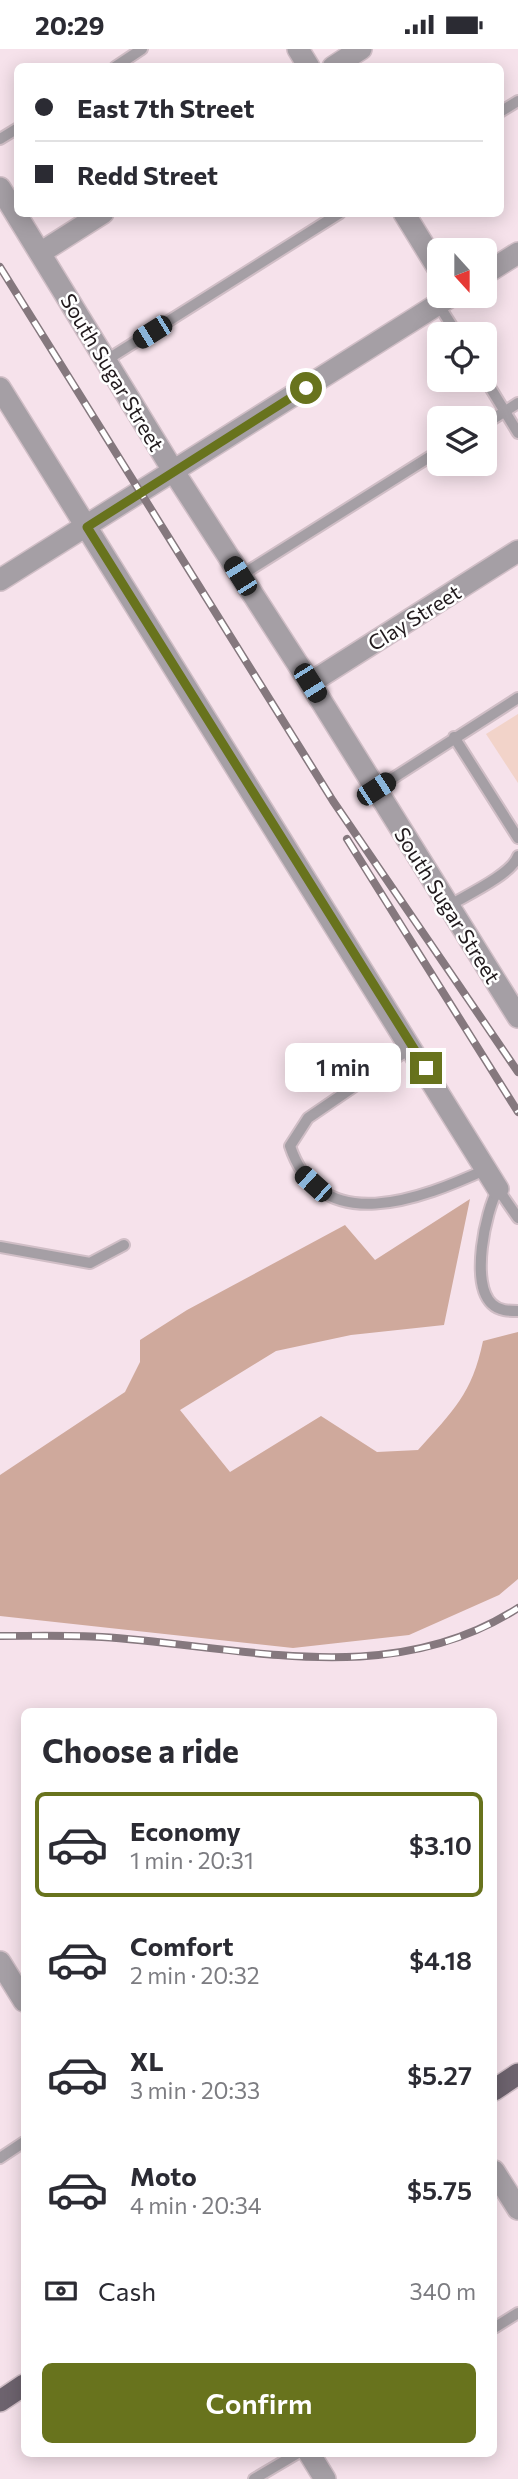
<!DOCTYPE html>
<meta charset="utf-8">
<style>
body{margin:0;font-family:Commissioner,sans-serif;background:#f7f7f7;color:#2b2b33;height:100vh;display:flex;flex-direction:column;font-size:26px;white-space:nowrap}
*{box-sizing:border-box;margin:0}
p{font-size:23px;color:#7c7c81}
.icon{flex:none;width:38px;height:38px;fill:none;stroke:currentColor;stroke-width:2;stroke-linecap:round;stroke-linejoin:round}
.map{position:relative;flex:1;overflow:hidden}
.details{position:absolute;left:21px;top:1659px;width:476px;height:749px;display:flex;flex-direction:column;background:#fff;border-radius:10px;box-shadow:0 4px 18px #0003}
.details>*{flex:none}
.top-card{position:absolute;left:14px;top:14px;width:490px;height:154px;border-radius:10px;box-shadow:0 4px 18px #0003;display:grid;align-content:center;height:154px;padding:0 21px;background:#fff}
.needle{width:46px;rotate:159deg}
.fabs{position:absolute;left:427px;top:189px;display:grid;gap:14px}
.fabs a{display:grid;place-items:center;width:70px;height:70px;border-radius:10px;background:#fff;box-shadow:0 4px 18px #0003;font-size:35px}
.end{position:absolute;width:32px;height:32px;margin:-16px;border:9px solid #68731d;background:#fff;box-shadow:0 0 0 4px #fff}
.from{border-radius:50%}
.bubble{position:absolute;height:49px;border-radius:10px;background:#fff;box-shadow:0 4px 18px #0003;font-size:23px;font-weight:600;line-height:49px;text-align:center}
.car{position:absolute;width:21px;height:42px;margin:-21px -10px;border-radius:9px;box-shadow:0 0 5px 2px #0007;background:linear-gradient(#222 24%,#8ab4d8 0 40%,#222 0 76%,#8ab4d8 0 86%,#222 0)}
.top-card b{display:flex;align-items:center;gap:24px;height:66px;font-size:26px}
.top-card b+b{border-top:2px solid #e1e1e2}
.top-card i{width:18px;height:18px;background:#2b2b33}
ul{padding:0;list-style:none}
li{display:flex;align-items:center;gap:21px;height:105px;margin:0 14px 10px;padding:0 7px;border:4px solid transparent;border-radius:10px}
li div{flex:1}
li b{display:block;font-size:26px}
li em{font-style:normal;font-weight:600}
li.current{border-color:#68731d}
li>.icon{width:63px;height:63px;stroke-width:1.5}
h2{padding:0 21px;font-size:32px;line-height:84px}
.pay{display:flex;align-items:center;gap:18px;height:77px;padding:0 21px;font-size:26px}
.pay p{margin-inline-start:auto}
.button{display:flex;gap:14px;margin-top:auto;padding:14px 21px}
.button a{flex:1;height:80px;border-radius:10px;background:#68731d;color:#fff;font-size:28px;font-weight:600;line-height:80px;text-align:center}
.status{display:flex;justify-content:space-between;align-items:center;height:49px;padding:0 35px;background:#fff;direction:ltr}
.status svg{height:19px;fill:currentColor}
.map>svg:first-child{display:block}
.green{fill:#f2d3c9}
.forest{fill:#cfa99c}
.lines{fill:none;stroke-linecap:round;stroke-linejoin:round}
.lane-casing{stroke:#d0bec6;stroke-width:14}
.street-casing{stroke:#d0bec6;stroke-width:24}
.primary-casing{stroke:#d0bec6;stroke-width:24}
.lane{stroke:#a59fa5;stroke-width:10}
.street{stroke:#a59fa5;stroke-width:21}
.primary{stroke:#6d636e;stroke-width:21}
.rail-casing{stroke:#85787e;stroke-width:8}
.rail{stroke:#fff;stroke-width:5;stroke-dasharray:16;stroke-linecap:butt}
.route{stroke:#68731d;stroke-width:9}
.labels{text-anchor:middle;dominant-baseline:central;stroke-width:5;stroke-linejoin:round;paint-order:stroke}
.street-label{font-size:21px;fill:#211a1d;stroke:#fff}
</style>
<div class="status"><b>20:29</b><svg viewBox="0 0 49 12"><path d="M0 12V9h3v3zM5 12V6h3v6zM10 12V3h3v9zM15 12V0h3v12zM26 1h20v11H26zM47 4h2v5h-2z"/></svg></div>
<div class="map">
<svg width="518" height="2430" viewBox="0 0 518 2430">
<rect width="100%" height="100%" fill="#f6e2eb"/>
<path class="green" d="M518 665V734L486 685Z"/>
<path class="forest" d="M470 1150 444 1276 351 1286 276 1302 180 1361 230 1423 321 1367 377 1403 418 1401C453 1362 472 1345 483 1292L518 1283V1530L499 1546 409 1586 293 1599 0 1567V1426L125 1343 140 1313V1291L187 1261 345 1176 375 1211Z"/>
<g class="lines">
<g class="lane-casing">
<path id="lane" d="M115 18 142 0
M500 63 518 52
M0 90 18 79
M438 255 457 285
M105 312 340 164
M485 330 518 384
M485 375 518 354
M240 527 439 402
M454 688 518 789
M376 740 518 649
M450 856C467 846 512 825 518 807
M412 998 308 1069 290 1097C321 1190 421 1150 487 1120
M518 1169 498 1140C485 1163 470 1235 492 1255 499 1262 509 1262 518 1262
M0 1198 90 1214 124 1196
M0 2109 24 2093
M494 2279 518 2264
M254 2430 298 2404"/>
</g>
<g class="street-casing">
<path id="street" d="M298 0 309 18
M333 18 361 0
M0 139 174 423 310 634 518 968
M404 164 439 221
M40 204 103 164
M485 225 518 204
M0 339 498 1140
M0 531 451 247
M310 634 518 502
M0 1913 24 1952
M494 2122 518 2160
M309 2404 325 2430"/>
</g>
<g class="primary-casing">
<path id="primary" d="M494 2041 518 2025
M0 2352 24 2336"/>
</g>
<use href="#lane" class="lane"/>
<use href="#street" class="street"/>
<use href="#primary" class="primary"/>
<g class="rail-casing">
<path id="rail" d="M0 218 333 752 518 1023
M347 790 518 1063
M0 1587C34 1587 68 1586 102 1588 243 1597 389 1642 518 1559"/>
</g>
<use href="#rail" class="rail"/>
</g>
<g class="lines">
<path class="route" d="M306 339 87 478 426 1019"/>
</g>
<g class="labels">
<g class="street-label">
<text transform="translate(113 323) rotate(59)">South Sugar Street</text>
<text transform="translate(414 568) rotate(-32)">Clay Street</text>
<text transform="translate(448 856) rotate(58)">South Sugar Street</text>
</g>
</g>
</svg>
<div class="fabs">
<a><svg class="needle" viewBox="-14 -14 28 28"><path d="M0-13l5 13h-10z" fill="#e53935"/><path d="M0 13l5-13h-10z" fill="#7c7c81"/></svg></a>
<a><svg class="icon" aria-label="locate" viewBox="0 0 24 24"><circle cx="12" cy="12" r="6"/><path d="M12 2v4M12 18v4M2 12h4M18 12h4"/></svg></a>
<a><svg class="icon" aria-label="layers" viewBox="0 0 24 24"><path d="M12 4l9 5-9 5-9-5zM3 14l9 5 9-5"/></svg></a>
</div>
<i class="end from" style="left:306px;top:339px"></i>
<i class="end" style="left:426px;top:1019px"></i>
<div class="bubble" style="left:285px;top:994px;width:116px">1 min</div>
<i class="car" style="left:152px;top:283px;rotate:238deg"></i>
<i class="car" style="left:240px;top:527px;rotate:328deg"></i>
<i class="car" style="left:310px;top:634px;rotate:148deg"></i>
<i class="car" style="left:376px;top:740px;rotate:57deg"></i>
<i class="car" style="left:313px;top:1135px;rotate:312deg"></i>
<div class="top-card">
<b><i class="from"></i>East 7th Street</b>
<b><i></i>Redd Street</b>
</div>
<section class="details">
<h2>Choose a ride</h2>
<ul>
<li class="current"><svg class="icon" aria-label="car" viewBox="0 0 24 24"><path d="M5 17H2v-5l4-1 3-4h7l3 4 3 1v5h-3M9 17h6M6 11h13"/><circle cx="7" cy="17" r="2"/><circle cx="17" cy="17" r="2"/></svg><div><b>Economy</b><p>1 min · 20:31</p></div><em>$3.10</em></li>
<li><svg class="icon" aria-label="car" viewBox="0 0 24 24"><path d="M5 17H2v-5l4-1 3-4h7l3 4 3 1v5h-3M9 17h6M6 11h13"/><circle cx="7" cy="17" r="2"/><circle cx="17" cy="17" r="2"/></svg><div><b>Comfort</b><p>2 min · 20:32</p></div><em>$4.18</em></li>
<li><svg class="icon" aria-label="car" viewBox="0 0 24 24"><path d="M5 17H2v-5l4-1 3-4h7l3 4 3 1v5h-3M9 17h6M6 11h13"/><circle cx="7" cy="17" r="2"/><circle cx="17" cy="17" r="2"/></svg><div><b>XL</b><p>3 min · 20:33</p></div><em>$5.27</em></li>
<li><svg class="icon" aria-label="car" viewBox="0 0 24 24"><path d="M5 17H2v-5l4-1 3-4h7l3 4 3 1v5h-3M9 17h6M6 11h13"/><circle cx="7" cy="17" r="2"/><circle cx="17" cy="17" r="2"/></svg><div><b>Moto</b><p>4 min · 20:34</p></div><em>$5.75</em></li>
</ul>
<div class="pay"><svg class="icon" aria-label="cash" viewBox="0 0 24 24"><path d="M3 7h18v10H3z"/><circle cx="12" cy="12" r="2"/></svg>Cash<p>340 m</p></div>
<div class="button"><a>Confirm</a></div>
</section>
</div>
